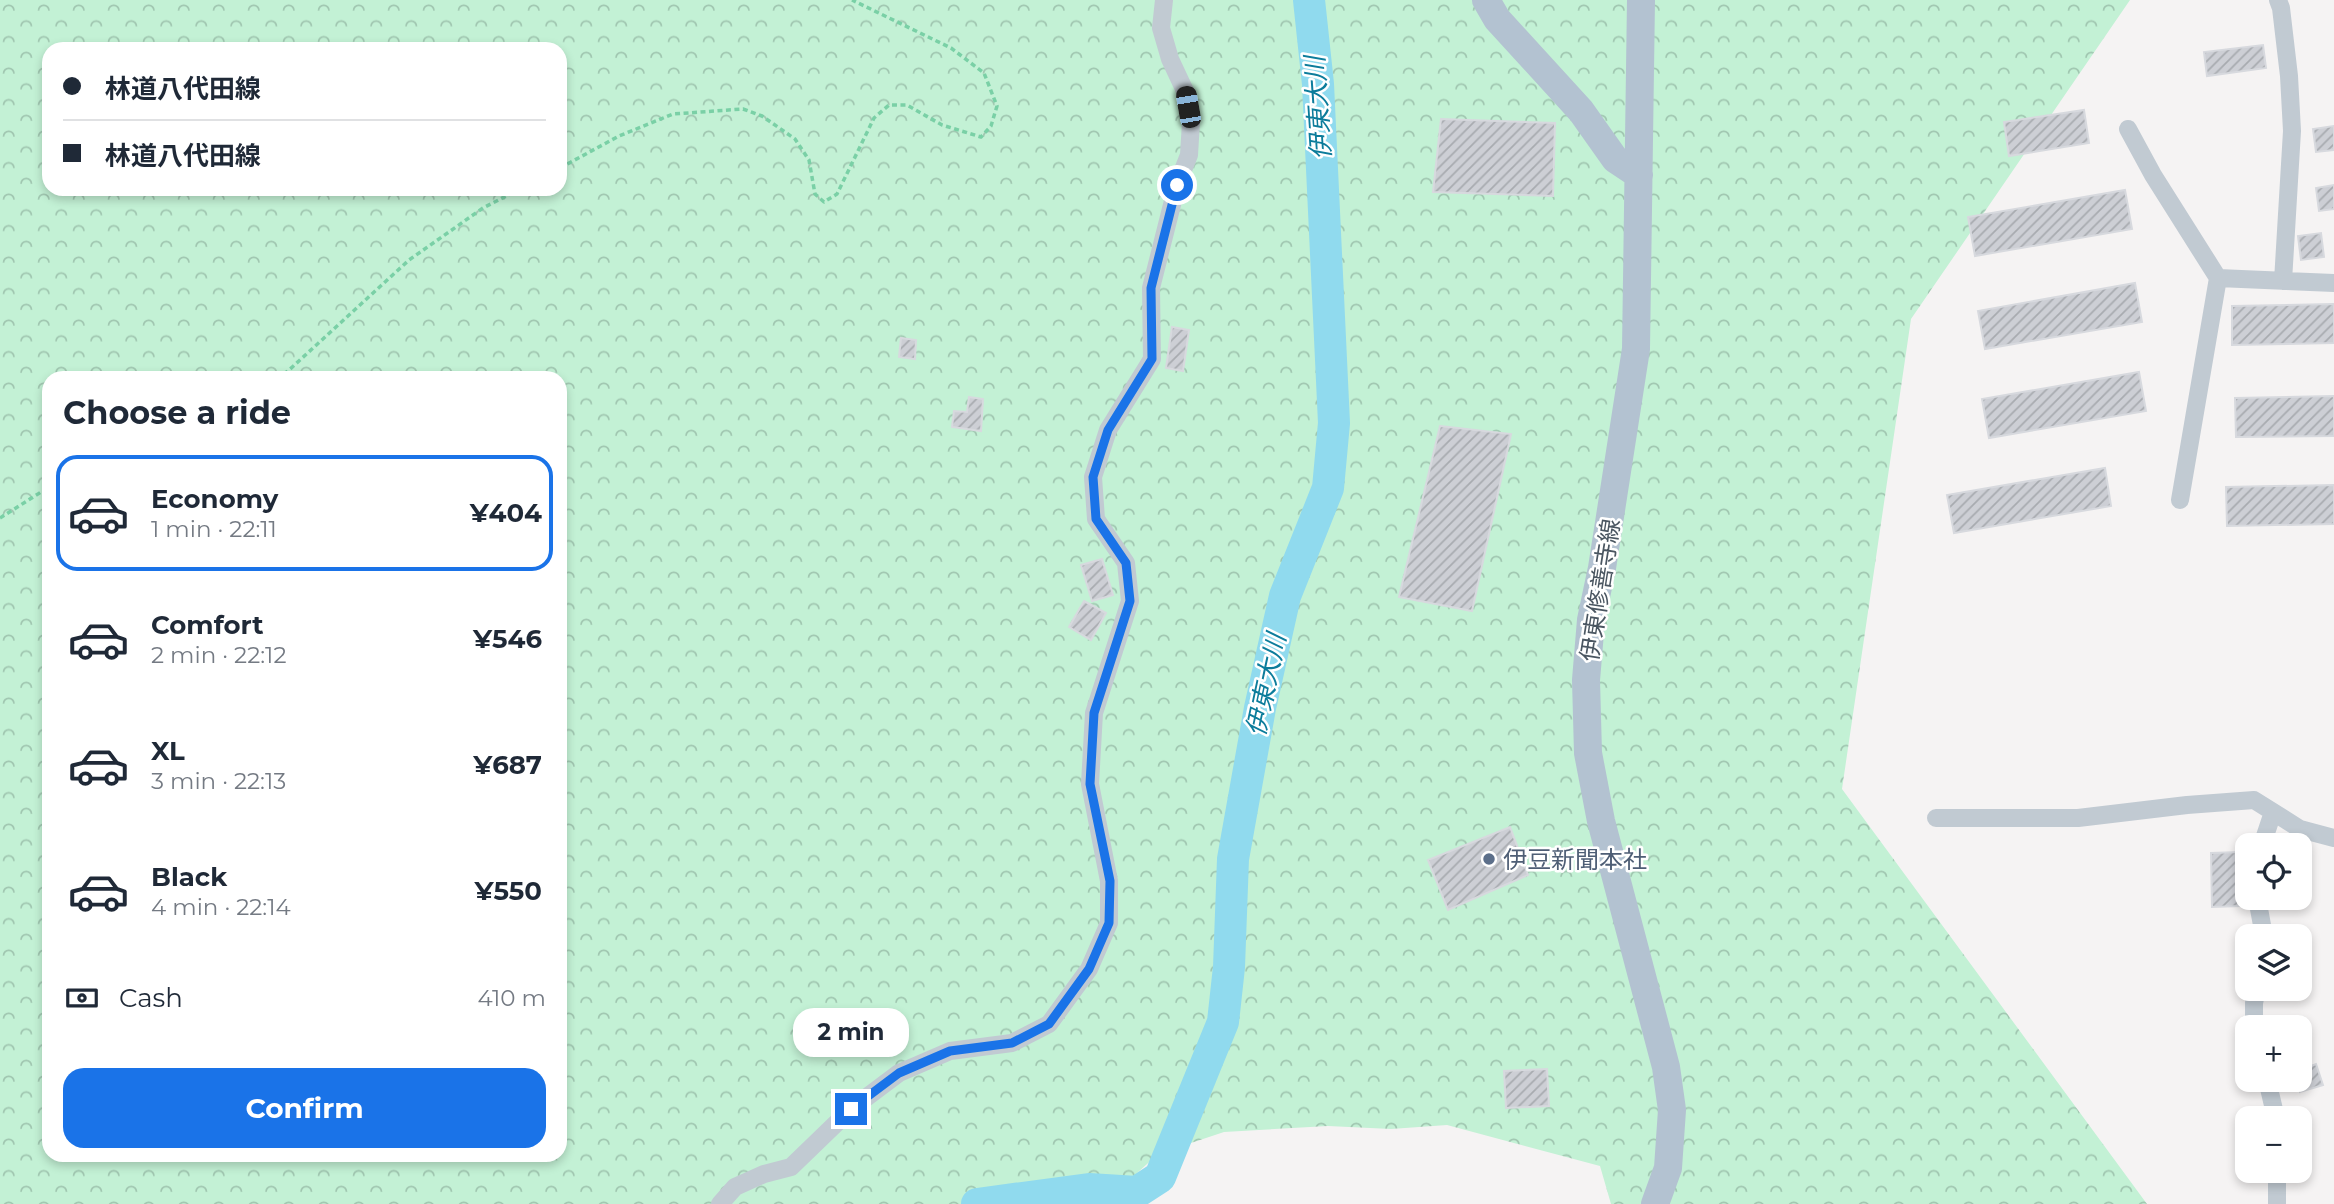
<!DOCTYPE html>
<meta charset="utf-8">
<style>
body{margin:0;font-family:Montserrat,"Noto Sans JP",sans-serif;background:#f6f6f7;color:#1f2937;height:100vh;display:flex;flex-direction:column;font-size:26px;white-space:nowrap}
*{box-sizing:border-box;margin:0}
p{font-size:23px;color:#747a83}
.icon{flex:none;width:38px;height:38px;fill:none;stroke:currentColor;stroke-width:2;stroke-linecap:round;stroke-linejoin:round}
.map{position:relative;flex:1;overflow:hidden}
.details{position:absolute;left:42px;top:371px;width:525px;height:791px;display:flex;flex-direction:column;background:#fff;border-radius:21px;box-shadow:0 4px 10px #0003}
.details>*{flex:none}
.banner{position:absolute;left:42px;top:42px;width:525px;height:154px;border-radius:21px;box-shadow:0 4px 10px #0003;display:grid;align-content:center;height:154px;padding:0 21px;background:#fff}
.tools{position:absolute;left:2235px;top:833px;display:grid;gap:14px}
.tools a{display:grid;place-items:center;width:77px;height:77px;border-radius:14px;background:#fff;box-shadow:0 4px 10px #0003;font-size:35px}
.end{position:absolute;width:32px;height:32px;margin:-16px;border:9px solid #1a73e8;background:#fff;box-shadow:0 0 0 4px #fff}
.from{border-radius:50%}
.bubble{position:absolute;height:49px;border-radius:21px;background:#fff;box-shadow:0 4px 10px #0003;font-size:23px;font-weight:700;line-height:49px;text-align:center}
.car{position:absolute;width:21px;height:42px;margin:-21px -10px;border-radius:9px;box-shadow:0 0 5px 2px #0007;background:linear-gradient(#222 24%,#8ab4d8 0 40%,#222 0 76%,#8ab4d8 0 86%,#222 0)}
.banner b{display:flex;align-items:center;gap:24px;height:66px;font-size:26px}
.banner b+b{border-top:2px solid #e0e1e3}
.banner i{width:18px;height:18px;background:#1f2937}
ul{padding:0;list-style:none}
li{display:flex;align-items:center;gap:21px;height:116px;margin:0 14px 10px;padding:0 7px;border:4px solid transparent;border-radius:21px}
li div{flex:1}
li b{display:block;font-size:26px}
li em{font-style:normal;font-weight:700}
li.current{border-color:#1a73e8}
li>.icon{width:63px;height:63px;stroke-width:1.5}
h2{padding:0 21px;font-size:32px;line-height:84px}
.pay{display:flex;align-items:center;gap:18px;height:77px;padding:0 21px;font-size:26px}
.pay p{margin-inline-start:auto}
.button{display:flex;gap:14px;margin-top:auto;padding:14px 21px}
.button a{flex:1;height:80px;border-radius:21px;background:#1a73e8;color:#fff;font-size:28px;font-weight:700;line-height:80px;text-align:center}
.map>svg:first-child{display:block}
.forest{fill:url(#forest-crowns);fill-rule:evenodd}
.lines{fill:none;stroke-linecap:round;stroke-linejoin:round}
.river{stroke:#90daee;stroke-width:32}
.building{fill:url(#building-hatch);stroke:#d7d9de;stroke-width:2}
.path{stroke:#7ad0a6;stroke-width:3.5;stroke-dasharray:5 3.5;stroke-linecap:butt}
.minor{stroke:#c1cad2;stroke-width:18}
.primary{stroke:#b3c2d1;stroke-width:28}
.route{stroke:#1a73e8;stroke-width:9}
.service-dot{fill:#5c6f8a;stroke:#fff;stroke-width:2.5}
.labels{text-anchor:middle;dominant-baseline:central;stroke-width:5;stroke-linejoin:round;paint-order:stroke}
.street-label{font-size:24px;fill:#4a5661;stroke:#fff}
.service-label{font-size:24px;fill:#4e5e75;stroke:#fff;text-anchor:start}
.water-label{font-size:26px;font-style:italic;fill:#0c7c9b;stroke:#fff}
</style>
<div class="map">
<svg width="2334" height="1204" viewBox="0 0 2334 1204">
<defs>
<pattern id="forest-crowns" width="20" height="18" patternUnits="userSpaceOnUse" patternTransform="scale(1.75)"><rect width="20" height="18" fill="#c3f1d5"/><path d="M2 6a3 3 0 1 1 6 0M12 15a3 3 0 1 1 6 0" fill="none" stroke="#a0c6b0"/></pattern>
<pattern id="building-hatch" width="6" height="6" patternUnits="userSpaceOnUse" patternTransform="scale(1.75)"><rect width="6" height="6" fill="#cdcfd5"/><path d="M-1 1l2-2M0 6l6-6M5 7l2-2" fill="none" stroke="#a8abb0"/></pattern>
</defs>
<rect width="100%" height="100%" fill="#f5f3f3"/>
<path class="forest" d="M0 0H2130L1911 319 1842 789 2147 1204H1611L1600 1166 1447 1125 1391 1129 1328 1126 1224 1132 1158 1154 1103 1204H0ZM49 49H560V189H49ZM49 378H560V1155H49Z"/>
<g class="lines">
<path class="river" d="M977 1204 1089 1189 1137 1192 1160 1177 1223 1022 1229 967 1233 859 1260 708 1285 596 1328 488 1334 423 1318 84 1309 0"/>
</g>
<path class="building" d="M2263 45 2266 68 2207 76 2204 52Z
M2084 110 2089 143 2009 156 2004 122Z
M1441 119 1555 123 1553 196 1433 192Z
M2334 126V150L2316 152 2313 129Z
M2334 185V209L2319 211 2316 188Z
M2125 190 2132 229 1975 256 1968 217Z
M2321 233 2324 257 2301 260 2298 236Z
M2135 283 2142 322 1985 349 1978 311Z
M2334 304V343L2232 345V306Z
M1172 327 1189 330 1183 371 1166 368Z
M901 338 916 340 915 359 899 357Z
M2139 372 2146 411 1989 438 1982 399Z
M2334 396V436L2236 437 2235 398Z
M969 397 983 399 981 431 952 427 954 411 967 412Z
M1440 426 1511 434 1472 611 1399 597Z
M2105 468 2111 506 1954 533 1947 495Z
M2334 485V524L2227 526 2226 487Z
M1102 559 1113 595 1092 601 1081 565Z
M1084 601 1106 613 1091 640 1069 627Z
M1510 827 1528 875 1448 910 1428 860Z
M2240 852 2241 906 2212 907 2211 853Z
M2316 1064 2323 1085 2300 1092V1070Z
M1547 1069 1549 1106 1506 1108 1504 1071Z"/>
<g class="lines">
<path class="path" d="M560 168 619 136 673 114 743 109 762 116 795 139 809 160 815 194 824 202 837 194 874 118 889 105H907L942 125 981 137 991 126 997 106 984 73 951 48 852 0
M276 378 288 371 409 260 483 208 520 189
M0 518 49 487"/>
<path class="minor" d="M2278 0 2281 8 2289 76 2292 131 2283 281
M2128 129 2153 175 2218 278 2180 500
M2218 278 2334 283
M1936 818H2078L2187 805 2254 800 2300 829 2334 838
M2262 845 2273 812
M2257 898 2264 936
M2254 1027V1003L2257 989
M2267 1080 2276 1118
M720 1204 735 1187 764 1174 791 1167 851 1109 899 1073 950 1051 1012 1043 1049 1024 1089 969 1109 923V881L1090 784 1094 713 1130 601 1126 563 1096 519 1093 477 1108 430 1152 359 1151 288 1177 185 1189 155 1191 122 1185 91 1170 59 1161 28 1164 0
M2277 1204V1171"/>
<path class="primary" d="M1486 0 1497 19 1581 111 1615 159 1639 175
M1641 0 1636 349 1602 568 1591 620 1586 680 1588 753 1601 821 1666 1067 1672 1110 1668 1168 1655 1204"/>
</g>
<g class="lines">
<path class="route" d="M851 1109 899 1073 950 1051 1012 1043 1049 1024 1089 969 1109 923 1110 881 1090 784 1094 713 1130 601 1126 563 1096 519 1093 477 1108 430 1152 359 1151 288 1177 185"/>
</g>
<circle class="service-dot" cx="1489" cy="859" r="7"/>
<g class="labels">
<g class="street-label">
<text transform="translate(1600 590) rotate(-81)">伊東修善寺線</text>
</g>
<g class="service-label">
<text x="1503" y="859">伊豆新聞本社</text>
</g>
<g class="water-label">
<text transform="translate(1318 108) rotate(-94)">伊東大川</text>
<text transform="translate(1266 685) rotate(-78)">伊東大川</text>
</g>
</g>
</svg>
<div class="tools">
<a><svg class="icon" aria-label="locate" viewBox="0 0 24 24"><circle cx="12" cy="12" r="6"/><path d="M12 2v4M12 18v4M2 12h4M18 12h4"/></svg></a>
<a><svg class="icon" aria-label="layers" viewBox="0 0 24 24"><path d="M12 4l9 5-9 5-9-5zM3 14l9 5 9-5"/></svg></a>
<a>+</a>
<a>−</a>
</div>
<i class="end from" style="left:1177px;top:185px"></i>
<i class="end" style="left:851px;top:1109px"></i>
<div class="bubble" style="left:793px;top:1008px;width:116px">2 min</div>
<i class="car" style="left:1188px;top:107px;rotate:350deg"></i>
<div class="banner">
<b><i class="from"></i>林道八代田線</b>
<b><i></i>林道八代田線</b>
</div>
<section class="details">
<h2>Choose a ride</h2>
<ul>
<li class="current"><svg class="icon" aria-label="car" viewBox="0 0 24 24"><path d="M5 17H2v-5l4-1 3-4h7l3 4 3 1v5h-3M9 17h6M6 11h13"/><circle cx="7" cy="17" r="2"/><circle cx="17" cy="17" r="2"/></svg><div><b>Economy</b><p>1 min · 22:11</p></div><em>¥404</em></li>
<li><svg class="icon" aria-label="car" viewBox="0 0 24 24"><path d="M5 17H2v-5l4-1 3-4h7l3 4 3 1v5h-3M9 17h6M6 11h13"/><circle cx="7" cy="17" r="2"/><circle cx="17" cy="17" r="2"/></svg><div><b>Comfort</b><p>2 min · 22:12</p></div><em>¥546</em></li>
<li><svg class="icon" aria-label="car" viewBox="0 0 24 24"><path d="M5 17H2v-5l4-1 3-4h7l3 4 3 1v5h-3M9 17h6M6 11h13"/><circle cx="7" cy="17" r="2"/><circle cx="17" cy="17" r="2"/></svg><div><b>XL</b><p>3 min · 22:13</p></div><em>¥687</em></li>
<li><svg class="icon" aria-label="car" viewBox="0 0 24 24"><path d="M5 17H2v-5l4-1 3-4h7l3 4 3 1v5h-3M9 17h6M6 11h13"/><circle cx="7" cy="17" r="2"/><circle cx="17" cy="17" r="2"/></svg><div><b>Black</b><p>4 min · 22:14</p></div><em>¥550</em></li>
</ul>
<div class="pay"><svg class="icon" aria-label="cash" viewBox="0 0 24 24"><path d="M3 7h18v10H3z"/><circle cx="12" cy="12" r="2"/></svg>Cash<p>410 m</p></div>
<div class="button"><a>Confirm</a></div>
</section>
</div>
